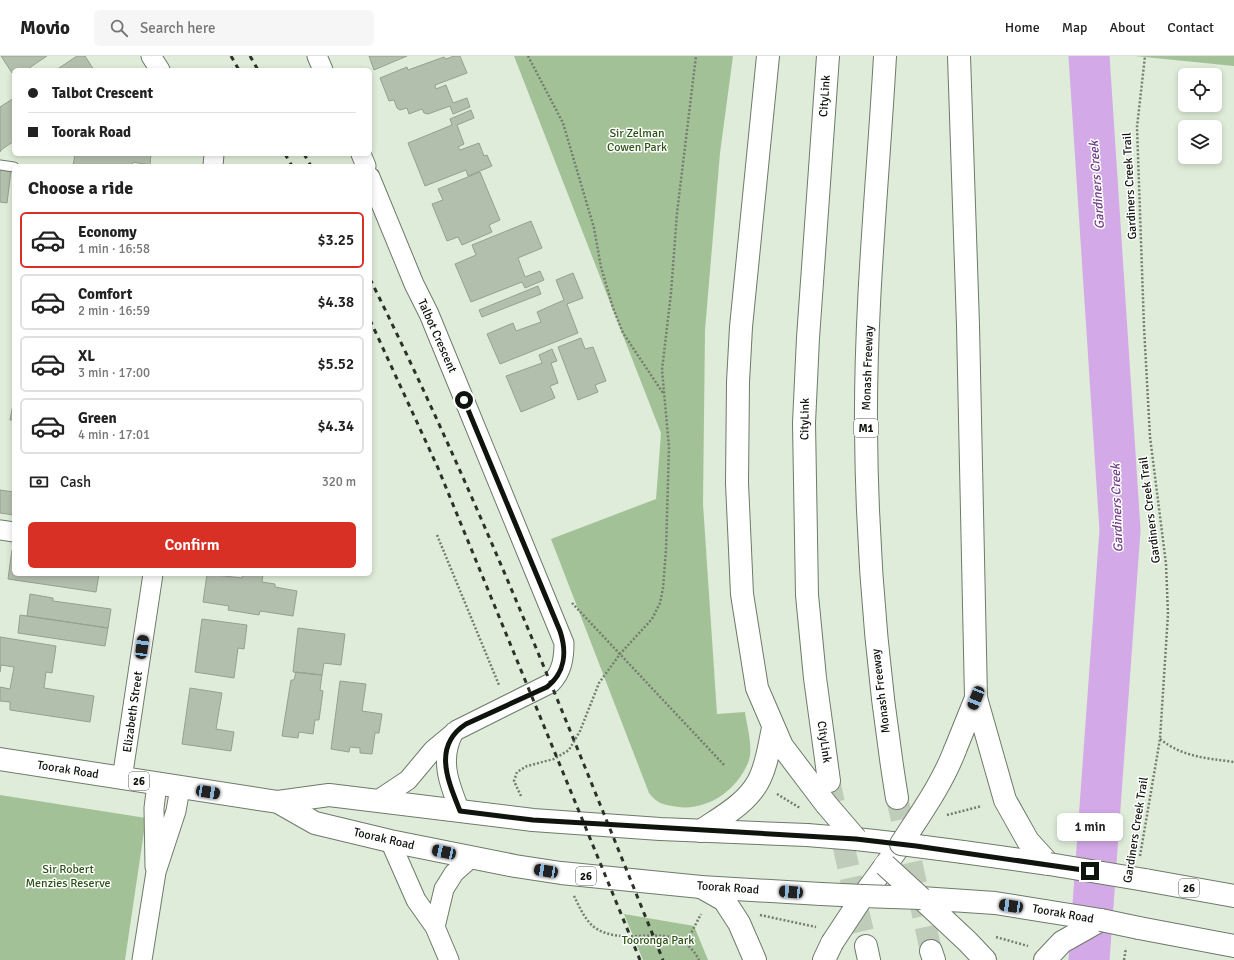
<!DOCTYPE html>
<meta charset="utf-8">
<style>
body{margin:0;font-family:Signika,sans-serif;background:#f6f6f6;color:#222;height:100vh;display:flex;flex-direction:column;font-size:15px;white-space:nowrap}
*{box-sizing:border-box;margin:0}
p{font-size:13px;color:#767676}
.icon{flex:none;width:22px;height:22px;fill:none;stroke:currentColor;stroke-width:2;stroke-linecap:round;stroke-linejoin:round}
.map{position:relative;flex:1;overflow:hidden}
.side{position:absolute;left:12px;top:108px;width:360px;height:412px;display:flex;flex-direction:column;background:#fff;border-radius:6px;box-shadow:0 2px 6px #0003}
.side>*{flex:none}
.top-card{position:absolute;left:12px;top:12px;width:360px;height:88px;border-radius:6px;box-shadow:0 2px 6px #0003;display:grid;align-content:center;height:88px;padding:0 16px;background:#fff}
.fabs{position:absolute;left:1178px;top:12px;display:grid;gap:8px}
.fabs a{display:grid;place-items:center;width:44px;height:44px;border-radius:6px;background:#fff;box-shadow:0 2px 6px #0003;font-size:20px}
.end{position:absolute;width:18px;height:18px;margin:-9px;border:5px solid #0f140d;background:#fff;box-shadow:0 0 0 2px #fff}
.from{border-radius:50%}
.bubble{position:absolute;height:28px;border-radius:6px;background:#fff;box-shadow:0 2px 6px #0003;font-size:13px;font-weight:600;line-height:28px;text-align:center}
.car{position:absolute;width:12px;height:24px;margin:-12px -6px;border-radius:5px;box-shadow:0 0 3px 1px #0007;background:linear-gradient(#222 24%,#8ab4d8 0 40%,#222 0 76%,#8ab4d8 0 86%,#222 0)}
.top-card b{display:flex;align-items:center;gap:14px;height:38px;font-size:15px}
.top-card b+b{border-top:1px solid #e0e0e0}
.top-card i{width:10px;height:10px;background:#222}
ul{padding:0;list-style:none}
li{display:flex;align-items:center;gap:12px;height:56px;margin:0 8px 6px;padding:0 8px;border:2px solid #e0e0e0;border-radius:6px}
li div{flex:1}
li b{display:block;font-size:15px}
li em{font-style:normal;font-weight:600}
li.active{border-color:#d93025}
li>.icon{width:36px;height:36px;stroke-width:1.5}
h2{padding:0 16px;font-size:18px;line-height:48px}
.pay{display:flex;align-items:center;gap:10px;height:44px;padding:0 16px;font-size:15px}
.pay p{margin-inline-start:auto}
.action{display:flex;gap:8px;margin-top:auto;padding:8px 16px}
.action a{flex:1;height:46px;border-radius:6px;background:#d93025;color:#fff;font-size:16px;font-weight:600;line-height:46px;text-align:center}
header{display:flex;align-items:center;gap:24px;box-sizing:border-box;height:56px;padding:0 20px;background:#fff;border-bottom:1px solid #e0e0e0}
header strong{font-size:19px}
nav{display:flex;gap:22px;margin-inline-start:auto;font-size:14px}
.search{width:280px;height:36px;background:#f6f6f6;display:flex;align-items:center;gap:10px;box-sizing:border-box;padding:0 14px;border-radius:6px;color:#767676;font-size:15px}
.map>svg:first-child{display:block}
.green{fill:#a3c196}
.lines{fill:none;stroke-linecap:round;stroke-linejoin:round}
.river{stroke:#d3a9e7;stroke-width:41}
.building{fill:#b3bfad;stroke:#94a18f}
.highway-tunnel{stroke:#bfccba;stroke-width:22;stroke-dasharray:22 11;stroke-linecap:butt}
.lane-casing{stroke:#6e7a6a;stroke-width:11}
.street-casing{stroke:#6e7a6a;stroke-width:21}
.primary-casing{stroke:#6e7a6a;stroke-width:24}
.highway-casing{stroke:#6e7a6a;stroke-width:24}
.path{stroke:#747d70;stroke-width:2.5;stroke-dasharray:2 2;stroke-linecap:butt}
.lane{stroke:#fff;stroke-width:9}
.street{stroke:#fff;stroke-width:19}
.primary{stroke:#fff;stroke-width:22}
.highway{stroke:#fff;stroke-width:22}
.rail{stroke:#2c322a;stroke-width:3;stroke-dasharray:5 5;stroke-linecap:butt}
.primary-bridge-casing{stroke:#6e7a6a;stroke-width:24;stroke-linecap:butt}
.highway-bridge-casing{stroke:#6e7a6a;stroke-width:24;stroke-linecap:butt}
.primary-bridge{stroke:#fff;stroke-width:22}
.highway-bridge{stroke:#fff;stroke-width:22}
.route{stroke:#0f140d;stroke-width:5}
.labels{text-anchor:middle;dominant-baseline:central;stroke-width:3;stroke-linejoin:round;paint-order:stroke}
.shield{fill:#fff;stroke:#575a56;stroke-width:1}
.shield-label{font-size:11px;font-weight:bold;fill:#0f140d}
.street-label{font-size:12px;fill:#0f140d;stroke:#fff}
.park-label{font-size:12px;fill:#2b5314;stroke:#fff}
.water-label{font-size:13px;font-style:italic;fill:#703c86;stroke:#fff}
</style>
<header>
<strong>Movio</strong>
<div class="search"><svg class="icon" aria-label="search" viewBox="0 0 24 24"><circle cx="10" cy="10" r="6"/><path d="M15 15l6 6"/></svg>Search here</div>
<nav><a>Home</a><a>Map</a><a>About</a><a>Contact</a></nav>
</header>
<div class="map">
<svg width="1234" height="904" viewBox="0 0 1234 904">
<rect width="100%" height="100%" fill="#deecd9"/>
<path class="green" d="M514 0H733L720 97 705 274 703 448 717 658 745 656C747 671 754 693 748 707 735 737 704 757 672 750 661 748 656 746 649 737L551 483 656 443 661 377Z
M1135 0H1234V10Z
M0 739 146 762 125 904H0Z
M624 858 694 870 708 904H643Z"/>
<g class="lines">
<path class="river" d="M1089 0 1120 474 1089 904"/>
</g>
<path class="building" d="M1 0H47L26 14H14V20Z
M77 0H85L94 14H56Z
M369 0H407L374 14Z
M454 0H460L467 17 435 29 436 33 446 29 453 47 467 42 470 51 453 58 450 50 428 58 424 57 422 53 409 58 407 52 400 54 397 52 394 44 389 45 380 22 407 11 408 14 444 1 446 3Z
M14 42V85L1 94 0 96V51Z
M471 54 474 62 457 69 464 88 458 91 460 94 479 87 484 100 487 99 492 110 468 120 466 114 425 130 408 87 452 69 450 63Z
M75 98 98 99 151 98 150 109 133 106 132 110H73Z
M0 114 11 115 7 147 0 146Z
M480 116 500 164 489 169 492 176 462 189 458 181 447 185 432 148 443 144 438 133Z
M531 165 542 192 518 202 525 221 540 215 544 224 525 232 522 226 471 246 455 208 476 199 472 189Z
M573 217 583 242 567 248 578 277 500 308 487 278 513 267 516 275 541 266 537 256 564 244 556 224Z
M538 230 541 238 482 261 479 254Z
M581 282 585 293 593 291 606 325 595 329 598 336 578 344 558 291Z
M552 293 557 305 551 307 558 327 550 330 555 342 521 356 506 320 542 307 539 299Z
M14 343V364H10Z
M0 434 14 436V459L0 457Z
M12 494 14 495V518H99L96 536 8 523Z
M207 518 242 522 243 518H263L262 526 275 528V531L297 535 293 560 260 555 259 559 228 554 229 550 203 546Z
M30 538 53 542V545L111 553 108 572 27 560Z
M20 559 108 572 105 590 18 577Z
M202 563 247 569 244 593 238 592 234 622 195 616Z
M298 572 345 578 341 609 324 607 322 619 293 616Z
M0 581 56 590 52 617 46 616 44 632 94 640 90 666 10 654V646L0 645V631L10 633 14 611 1 609 0 616Z
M296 616 322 619 320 634 323 635 319 664H315L313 678 299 676 298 682 282 680 291 624H294Z
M340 625 366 628 362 655 382 658 379 677H375L372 698 360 697V692L350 691 349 696 331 693Z
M190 632 222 637 216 673 234 676 231 695 182 688Z"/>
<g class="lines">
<path class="highway-tunnel" d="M829 725 866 890
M897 742 931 895"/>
<g class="lane-casing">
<path id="lane" d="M0 109 14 111"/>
</g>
<g class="street-casing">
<path id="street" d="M151 0 160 14
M317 0 323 14
M361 98 366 110
M213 110 214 98
M370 121 414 228 429 258 564 587C564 602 562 616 551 627L457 674 433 694 408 724 378 744
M0 474 14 476
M454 676C439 703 449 728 460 755
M122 723 153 518
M390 785 416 844 435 871 449 904
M155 811 154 752 157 728
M435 871 444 833 454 817 471 802
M142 904 156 816 176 755 180 732"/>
</g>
<g class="primary-casing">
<path id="primary" d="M0 703 278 746 329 739 533 764 660 773 807 779
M278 746 315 767 390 785 515 810 561 817 701 831 821 838"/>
</g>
<g class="highway-casing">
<path id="highway" d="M768 0 741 271 738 326 737 427 742 538 757 632 782 690 826 748
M828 0 808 282 804 367 807 539 815 622 829 725
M885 0C878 124 865 249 866 373 867 497 877 619 897 742
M959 0 968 269 976 642 1005 744 1028 785 1049 808
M955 694 976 642
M701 775C721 761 746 748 758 726 767 710 769 690 773 672
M856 783 901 788 863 840
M963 796 1049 808
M1145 824 1234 840
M701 831 724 844 739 867 755 904
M921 842 995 847 1101 864
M921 842 968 886 985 904
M1139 872 1234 890
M866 890 869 904
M931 895 934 904
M824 904 832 887
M1045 904 1062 886 1101 864"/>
</g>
<path class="path" d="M528 0 563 67 594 172 601 211 613 252 623 277 663 337
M437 479 499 629
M572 547 725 710
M1160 683C1183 701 1205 702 1234 706
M777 738 800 752
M521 740 514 725 517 716 527 710 554 703 569 694 580 675 599 627 620 598 652 563 660 547 663 532 666 494 669 391 662 314 671 237 677 157 696 0
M947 759 982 750
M1140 800 1160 683 1168 558 1166 508 1150 381 1144 271 1137 71 1145 0
M574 840C579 850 585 864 594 871 627 895 676 859 699 904
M760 859 816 871
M996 881 1028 890
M686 887 701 858
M1124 904 1126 892"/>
<use href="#lane" class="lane"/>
<use href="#street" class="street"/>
<use href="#primary" class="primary"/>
<use href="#highway" class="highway"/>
<path class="rail" d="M231 0 239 14
M250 0 258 14
M285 98 292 110
M304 98 311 110
M370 223C480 444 570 675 663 904
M370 264 438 412 640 904"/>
<g class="primary-bridge-casing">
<path id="primary-bridge" d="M807 779 856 783
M821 838 863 840"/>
</g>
<g class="highway-bridge-casing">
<path id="highway-bridge" d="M955 694C942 728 921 757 901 788L963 796
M826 748 856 783
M1049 808 1145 824
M885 809 921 842
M1101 864 1139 872
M832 887 863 840 921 842"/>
</g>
<use href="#primary-bridge" class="primary-bridge"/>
<use href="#highway-bridge" class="highway-bridge"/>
</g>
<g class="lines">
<path class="route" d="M464 344 560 575C567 596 565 617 547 631L466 668C432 690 448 725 460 755L533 764 856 783 916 790 1090 815"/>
</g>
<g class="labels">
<g class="shield">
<rect x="854" y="363" width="24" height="18" rx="3"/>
<rect x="129" y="716" width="20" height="18" rx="3"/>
<rect x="576" y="811" width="20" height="18" rx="3"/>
<rect x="1179" y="823" width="20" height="18" rx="3"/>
</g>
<g class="shield-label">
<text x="866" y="372">M1</text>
<text x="139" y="725">26</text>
<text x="586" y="820">26</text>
<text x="1189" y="832">26</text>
</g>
<g class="street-label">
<text transform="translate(825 40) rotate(-86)">CityLink</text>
<text transform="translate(1130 130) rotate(-93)">Gardiners Creek Trail</text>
<text transform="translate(437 280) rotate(66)">Talbot Crescent</text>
<text transform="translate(868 312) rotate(-88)">Monash Freeway</text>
<text transform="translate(805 363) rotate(-89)">CityLink</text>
<text transform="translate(1150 454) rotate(-97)">Gardiners Creek Trail</text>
<text transform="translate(881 635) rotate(-97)">Monash Freeway</text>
<text transform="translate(133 656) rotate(-82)">Elizabeth Street</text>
<text transform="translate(824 686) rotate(82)">CityLink</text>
<text transform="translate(68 714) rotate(9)">Toorak Road</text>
<text transform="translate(1136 774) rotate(-81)">Gardiners Creek Trail</text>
<text transform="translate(384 783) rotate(13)">Toorak Road</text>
<text transform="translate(728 832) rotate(4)">Toorak Road</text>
<text transform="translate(1063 858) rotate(10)">Toorak Road</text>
</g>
<g class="park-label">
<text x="637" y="77">Sir Zelman<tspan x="637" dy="14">Cowen Park</tspan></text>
<text x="68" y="813">Sir Robert<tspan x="68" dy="14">Menzies Reserve</tspan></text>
<text x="658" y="884">Tooronga Park</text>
</g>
<g class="water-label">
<text transform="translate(1097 129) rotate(-94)">Gardiners Creek</text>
<text transform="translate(1117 452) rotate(-92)">Gardiners Creek</text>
</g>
</g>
</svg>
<div class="fabs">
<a><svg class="icon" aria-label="locate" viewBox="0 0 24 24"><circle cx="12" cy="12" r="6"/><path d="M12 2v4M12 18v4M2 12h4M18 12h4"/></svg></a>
<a><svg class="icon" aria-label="layers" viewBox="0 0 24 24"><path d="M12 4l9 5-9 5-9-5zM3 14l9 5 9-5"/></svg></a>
</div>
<i class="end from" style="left:464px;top:344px"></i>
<i class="end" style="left:1090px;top:815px"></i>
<div class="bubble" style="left:1057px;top:757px;width:66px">1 min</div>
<i class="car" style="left:142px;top:591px;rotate:8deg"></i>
<i class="car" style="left:976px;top:642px;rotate:202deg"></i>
<i class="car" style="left:208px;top:736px;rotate:99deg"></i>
<i class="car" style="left:444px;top:796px;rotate:282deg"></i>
<i class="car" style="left:546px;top:815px;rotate:279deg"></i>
<i class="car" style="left:791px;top:836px;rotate:274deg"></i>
<i class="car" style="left:1011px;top:850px;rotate:278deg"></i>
<div class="top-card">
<b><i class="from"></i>Talbot Crescent</b>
<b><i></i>Toorak Road</b>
</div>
<section class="side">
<h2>Choose a ride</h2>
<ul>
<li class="active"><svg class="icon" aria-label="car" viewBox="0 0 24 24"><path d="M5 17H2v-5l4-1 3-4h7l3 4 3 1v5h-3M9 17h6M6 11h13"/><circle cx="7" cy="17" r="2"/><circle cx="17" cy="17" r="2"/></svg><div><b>Economy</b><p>1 min · 16:58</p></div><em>$3.25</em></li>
<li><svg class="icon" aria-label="car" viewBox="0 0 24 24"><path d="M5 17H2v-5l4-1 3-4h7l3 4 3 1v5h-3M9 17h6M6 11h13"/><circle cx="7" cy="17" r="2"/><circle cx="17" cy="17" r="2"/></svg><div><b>Comfort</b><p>2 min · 16:59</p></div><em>$4.38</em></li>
<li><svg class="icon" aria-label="car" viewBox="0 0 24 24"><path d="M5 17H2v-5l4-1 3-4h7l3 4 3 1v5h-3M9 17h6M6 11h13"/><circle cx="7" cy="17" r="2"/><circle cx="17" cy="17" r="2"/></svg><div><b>XL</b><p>3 min · 17:00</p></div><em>$5.52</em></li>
<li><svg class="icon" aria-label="car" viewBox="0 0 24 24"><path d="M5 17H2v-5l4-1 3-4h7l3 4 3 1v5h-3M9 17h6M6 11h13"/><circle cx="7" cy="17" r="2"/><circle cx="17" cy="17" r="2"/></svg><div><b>Green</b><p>4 min · 17:01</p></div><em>$4.34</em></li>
</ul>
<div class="pay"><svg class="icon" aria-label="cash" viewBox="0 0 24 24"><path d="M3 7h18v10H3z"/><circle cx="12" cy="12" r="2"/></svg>Cash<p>320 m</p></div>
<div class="action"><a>Confirm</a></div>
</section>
</div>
